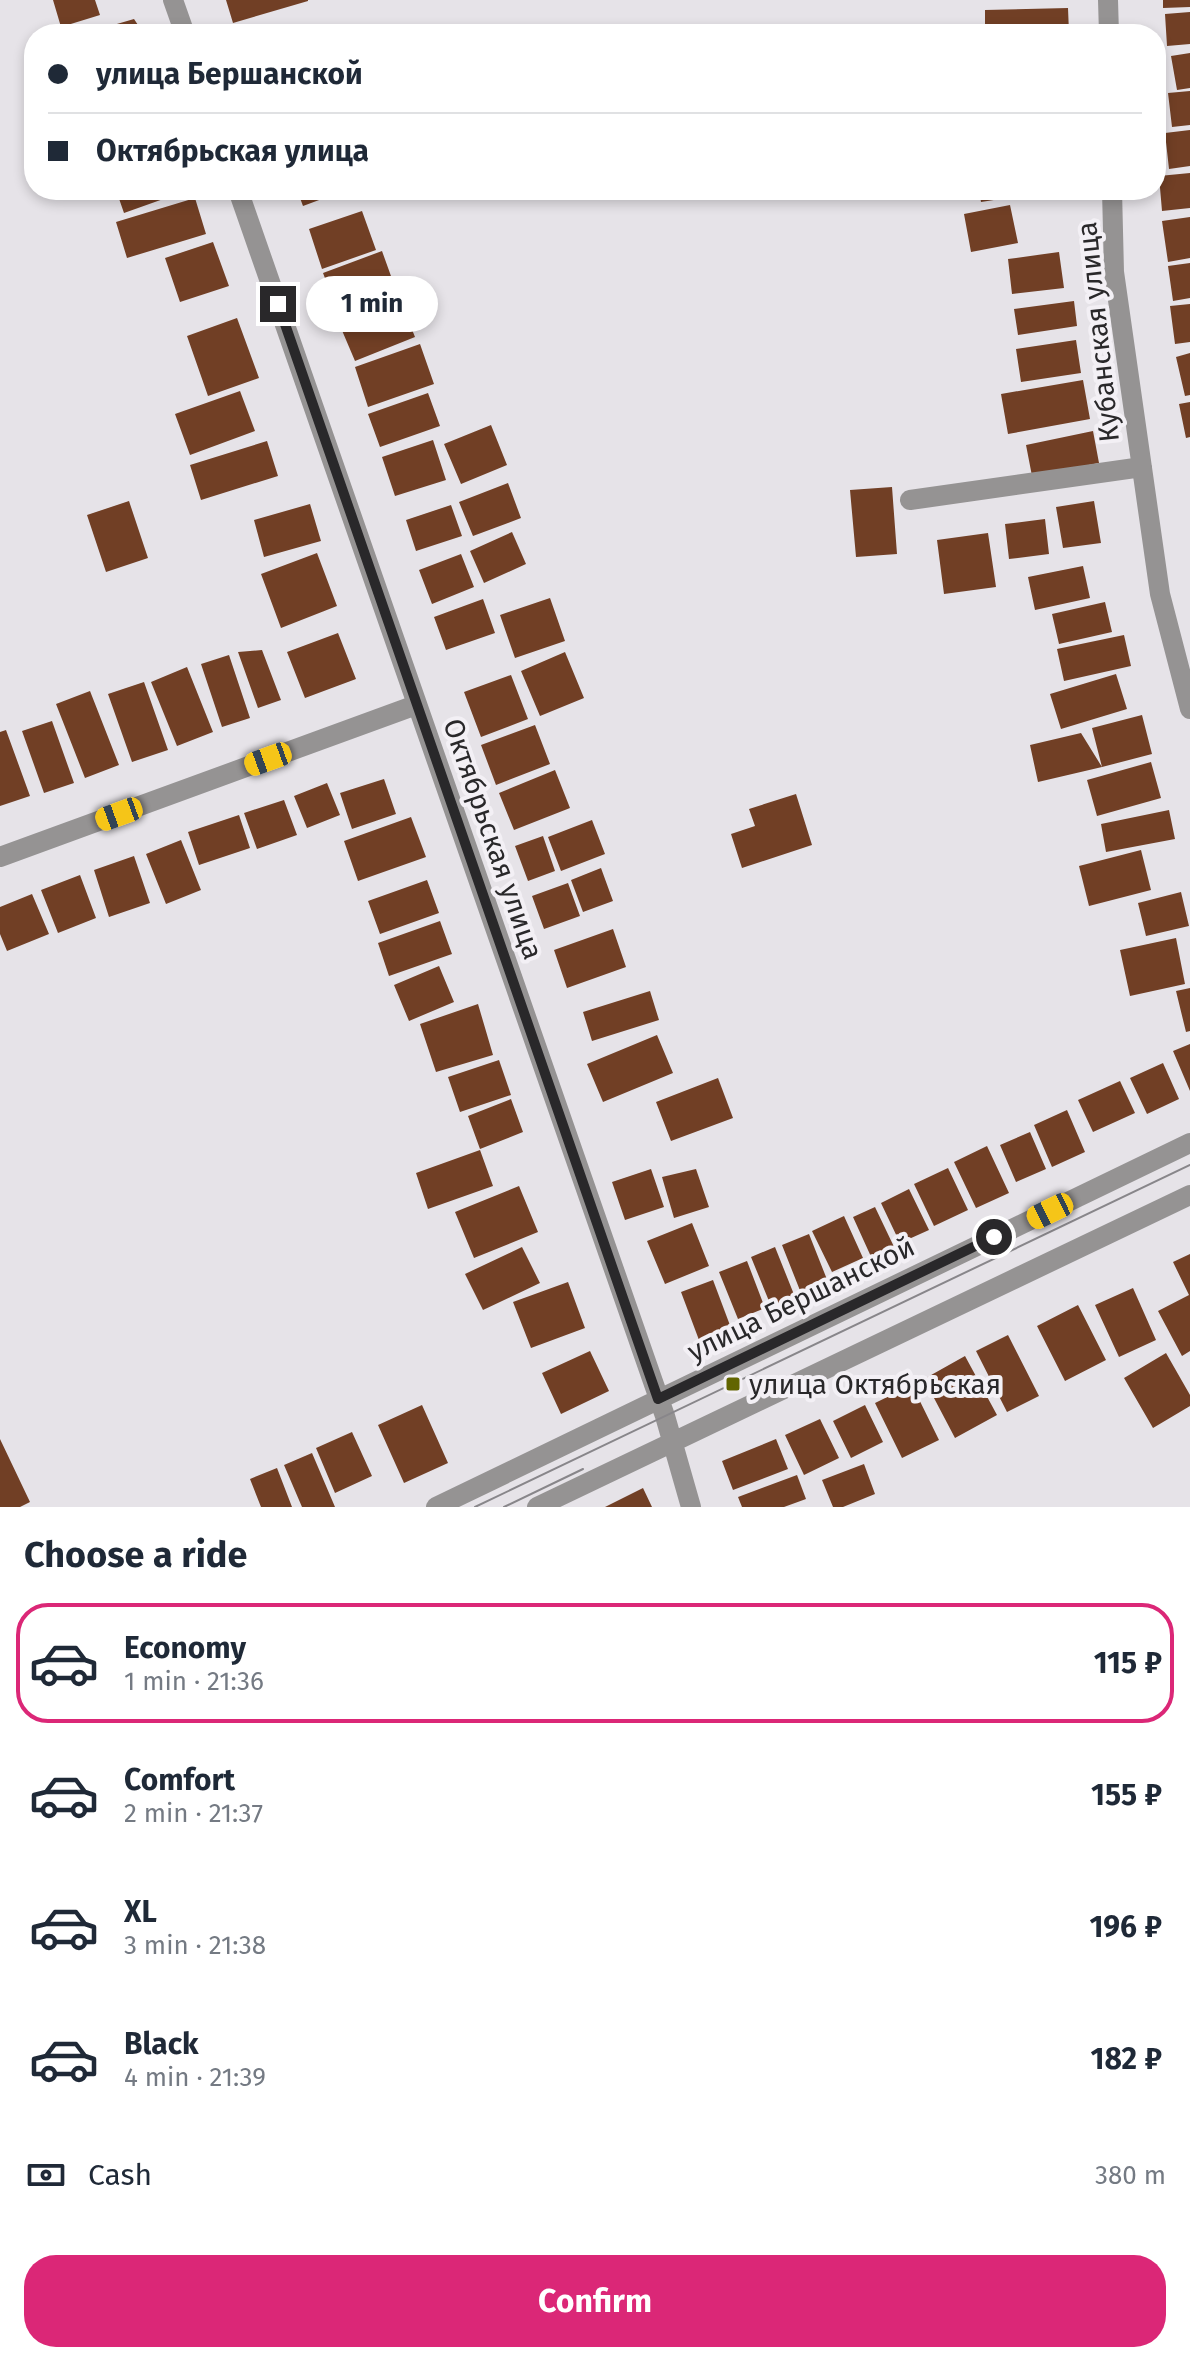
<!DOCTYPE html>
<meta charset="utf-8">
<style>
body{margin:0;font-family:"Fira Sans",sans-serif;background:#f6f6f7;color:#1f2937;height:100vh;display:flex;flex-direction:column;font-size:30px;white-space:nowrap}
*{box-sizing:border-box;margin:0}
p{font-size:26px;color:#747a83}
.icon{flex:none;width:44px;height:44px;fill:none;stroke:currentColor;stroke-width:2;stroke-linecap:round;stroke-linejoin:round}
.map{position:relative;height:1507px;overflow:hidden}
.panel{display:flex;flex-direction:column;background:#fff;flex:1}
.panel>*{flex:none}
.top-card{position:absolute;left:24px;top:24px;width:1142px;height:176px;border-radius:32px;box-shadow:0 4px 12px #0003;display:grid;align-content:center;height:176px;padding:0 24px;background:#fff}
.end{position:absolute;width:36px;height:36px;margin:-18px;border:10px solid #29282a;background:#fff;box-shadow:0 0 0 4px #fff}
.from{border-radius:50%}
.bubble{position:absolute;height:56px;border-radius:28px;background:#fff;box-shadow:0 4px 12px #0003;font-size:26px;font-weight:700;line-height:56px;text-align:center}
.car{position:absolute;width:24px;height:48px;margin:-24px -12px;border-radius:10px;box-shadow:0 0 6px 2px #0007;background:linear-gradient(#f5c518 24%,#345 0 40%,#f5c518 0 76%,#345 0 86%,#f5c518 0)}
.top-card b{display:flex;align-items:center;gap:28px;height:76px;font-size:30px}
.top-card b+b{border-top:2px solid #e0e1e3}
.top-card i{width:20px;height:20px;background:#1f2937}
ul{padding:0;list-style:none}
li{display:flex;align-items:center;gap:24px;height:120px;margin:0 16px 12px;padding:0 8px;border:4px solid transparent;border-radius:32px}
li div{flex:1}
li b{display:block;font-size:30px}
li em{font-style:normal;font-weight:700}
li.selected{border-color:#db2777}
li>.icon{width:72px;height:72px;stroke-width:1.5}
h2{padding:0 24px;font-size:36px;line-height:96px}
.pay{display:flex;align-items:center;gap:20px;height:88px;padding:0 24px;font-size:30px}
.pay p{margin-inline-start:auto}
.action{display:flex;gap:16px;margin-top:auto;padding:16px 24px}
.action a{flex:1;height:92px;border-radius:32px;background:#db2777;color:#fff;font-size:32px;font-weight:700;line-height:92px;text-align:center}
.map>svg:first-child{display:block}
.building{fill:#713f25}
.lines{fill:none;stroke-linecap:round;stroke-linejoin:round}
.street{stroke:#959393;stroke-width:20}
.tram{stroke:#88868a;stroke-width:2}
.route{stroke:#29282a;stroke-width:10}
.poi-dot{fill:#626500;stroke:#f3f0f5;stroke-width:3}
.labels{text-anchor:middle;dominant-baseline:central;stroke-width:8;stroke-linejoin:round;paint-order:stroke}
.street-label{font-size:28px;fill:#29282a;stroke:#f3f0f5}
.poi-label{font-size:28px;fill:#29282a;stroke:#f3f0f5;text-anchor:start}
</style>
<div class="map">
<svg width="1190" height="1507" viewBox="0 0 1190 1507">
<rect width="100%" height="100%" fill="#e6e3e8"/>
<path class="building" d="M53 0H95L100 15 61 27Z
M226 0H308V1L233 23Z
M1163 0H1190V7L1163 8Z
M1068 8 1069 33 985 34V10Z
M1190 12V44L1167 46 1165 14Z
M134 19 144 34H87L86 33Z
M298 26 301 34H276Z
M1190 53V88L1177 90 1171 56Z
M1190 91V125L1172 127 1168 93Z
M1190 130V166L1169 169 1165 133Z
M1190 173V208L1162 211 1159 176Z
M116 190H182L183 192 124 213Z
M297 190H346L303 206Z
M979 190H1025L1026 195 981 202Z
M195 198 206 234 127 258 116 222Z
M1010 205 1018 243 971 252 964 214Z
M362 211 376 250 322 269 309 229Z
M1190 217V258L1168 262 1162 221Z
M213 242 229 286 180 302 165 258Z
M382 251 396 290 338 312 323 273Z
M1059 252 1064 288 1012 294 1008 259Z
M1190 263V298L1173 301 1168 266Z
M399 297 415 337 355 361 338 321Z
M1074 301 1077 326 1018 335 1014 309Z
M1190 304V342L1175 344 1170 306Z
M237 318 259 378 208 396 187 336Z
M1076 340 1081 373 1021 382 1016 349Z
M420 344 434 384 368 407 355 367Z
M1190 353V395L1185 396 1176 357Z
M1083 380 1090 419 1008 434 1001 394Z
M240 391 255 431 190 455 175 414Z
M428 393 440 426 380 447 368 414Z
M1190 402V437L1186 438 1179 404Z
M491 425 507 465 461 484 444 444Z
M1093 431 1099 463 1032 476 1026 445Z
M433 440 446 480 395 496 382 457Z
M267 441 278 476 201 500 190 465Z
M508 483 521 518 473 536 459 502Z
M892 487 897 554 856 557 850 490Z
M129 501 148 558 106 572 87 515Z
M1094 501 1101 543 1063 548 1056 507Z
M310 504 321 541 264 557 254 520Z
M451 505 462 536 416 551 406 520Z
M1045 519 1049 554 1009 559 1005 524Z
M512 532 526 564 484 583 470 551Z
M988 533 996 587 944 594 937 540Z
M317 553 337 606 281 628 261 574Z
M461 554 474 587 432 604 419 570Z
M1083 566 1090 598 1035 610 1028 577Z
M550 598 565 641 515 658 500 615Z
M483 599 495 633 446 650 434 617Z
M1105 602 1112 632 1059 644 1052 614Z
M338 633 356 679 305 698 287 652Z
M1124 635 1131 666 1064 681 1057 649Z
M262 650 281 700 258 708 238 652Z
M565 652 584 698 540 716 521 671Z
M229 655 250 718 222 727 201 664Z
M187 667 213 732 177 746 151 682Z
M1116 674 1127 709 1061 729 1050 694Z
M511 675 528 719 481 737 464 692Z
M144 682 168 750 132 762 108 694Z
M90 691 119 765 85 778 56 704Z
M1142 715 1152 754 1102 767 1092 728Z
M52 721 74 783 44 793 22 731Z
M535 725 550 764 496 785 481 745Z
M6 730 30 796 0 806V732Z
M1081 733 1102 767 1038 782 1030 745Z
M1151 762 1161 798 1097 816 1087 780Z
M555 770 570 808 514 830 499 793Z
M384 779 396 814 352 829 340 793Z
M327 783 340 815 307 828 294 796Z
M796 794 812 845 742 868 731 834 755 826 749 809Z
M284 800 297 835 257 849 244 813Z
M1169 810 1175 839 1106 852 1101 824Z
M239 815 250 848 199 865 188 832Z
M411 817 426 857 358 881 344 841Z
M592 820 605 854 561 871 548 837Z
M543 836 555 871 528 881 515 846Z
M181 840 201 890 166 904 146 854Z
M1141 850 1151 890 1089 906 1079 866Z
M134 856 150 903 109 917 94 870Z
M601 868 613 901 583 912 571 880Z
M80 875 96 918 58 933 41 890Z
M427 880 439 913 380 934 368 901Z
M568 883 580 916 544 929 532 896Z
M1181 892 1189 926 1146 936 1138 903Z
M32 894 49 934 7 951 0 934V907Z
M440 921 452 954 389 976 378 943Z
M613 929 626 967 567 988 554 950Z
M1176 938 1185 984 1130 996 1120 950Z
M439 966 454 1002 409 1021 394 985Z
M1190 988V1031L1186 1032 1176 991Z
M650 991 659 1020 592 1041 583 1012Z
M478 1004 493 1055 436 1072 420 1024Z
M657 1035 673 1073 603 1102 587 1064Z
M1190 1044V1091L1173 1051Z
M499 1060 511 1095 460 1112 448 1077Z
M1163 1063 1179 1099 1147 1114 1130 1078Z
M718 1078 733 1118 671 1141 656 1102Z
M1120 1081 1135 1113 1093 1132 1078 1100Z
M511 1099 523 1132 480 1149 468 1116Z
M1067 1110 1085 1152 1052 1167 1034 1125Z
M1030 1132 1046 1169 1016 1182 1000 1145Z
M987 1146 1009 1193 976 1208 954 1162Z
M480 1150 493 1186 428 1209 416 1173Z
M948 1168 968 1210 934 1226 914 1184Z
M651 1169 664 1207 625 1220 612 1182Z
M696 1169 709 1207 674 1218 662 1177Z
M519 1186 538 1232 474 1258 455 1212Z
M909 1189 929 1230 900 1243 881 1203Z
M875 1207 896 1251 873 1261 853 1217Z
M844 1216 863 1258 832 1272 812 1231Z
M692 1223 709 1266 665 1284 647 1241Z
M809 1234 828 1282 801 1293 782 1245Z
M522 1247 540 1283 483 1310 465 1274Z
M775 1247 795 1297 771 1306 751 1257Z
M1190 1254V1351L1182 1356 1158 1311 1189 1295 1173 1262Z
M747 1261 765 1308 738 1319 719 1272Z
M713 1280 731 1328 699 1340 681 1292Z
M568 1282 585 1328 531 1348 513 1302Z
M1133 1288 1156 1340 1119 1357 1095 1305Z
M1078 1305 1106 1360 1065 1381 1037 1326Z
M1008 1335 1039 1396 1007 1412 976 1351Z
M590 1351 609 1391 561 1414 542 1373Z
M1166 1353 1190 1395V1406L1153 1428 1124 1378Z
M965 1356 997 1415 955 1438 924 1379Z
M912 1385 939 1440 902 1458 875 1403Z
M422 1405 448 1463 404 1483 378 1425Z
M865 1405 883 1442 851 1458 833 1421Z
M820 1419 839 1458 804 1475 785 1435Z
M352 1432 372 1476 335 1493 316 1448Z
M0 1439 30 1502 20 1507H0Z
M776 1439 788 1469 733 1490 722 1461Z
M312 1453 335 1507H302L284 1465Z
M864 1464 875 1494 843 1507H833L822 1480Z
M277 1468 292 1507H261L250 1479Z
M797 1475 806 1499 784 1507H742L738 1497Z
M643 1488 652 1507H605Z"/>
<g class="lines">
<path class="street" d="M173 0 185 34
M1108 0 1109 34
M238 190 665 1416 691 1507
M1112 190 1114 272 1160 594 1190 709
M910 500 1142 467
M0 857 416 705
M436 1507 1190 1143
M537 1507 1190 1195"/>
<path class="tram" d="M475 1507 1190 1165
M504 1507 583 1469"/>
</g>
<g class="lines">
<path class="route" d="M278 304 658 1399 994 1237"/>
</g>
<rect class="poi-dot" x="725" y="1376" width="16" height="16" rx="4"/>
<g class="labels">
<g class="street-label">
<text transform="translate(1098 332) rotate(-96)">Кубанская улица</text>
<text transform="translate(493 839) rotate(71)">Октябрьская улица</text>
<text transform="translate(801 1299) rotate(-26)">улица Бершанской</text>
</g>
<g class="poi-label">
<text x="749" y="1384">улица Октябрьская</text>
</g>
</g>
</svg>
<i class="end from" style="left:994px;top:1237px"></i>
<i class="end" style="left:278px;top:304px"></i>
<div class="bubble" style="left:306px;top:276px;width:132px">1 min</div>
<i class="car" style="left:268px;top:759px;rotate:250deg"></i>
<i class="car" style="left:119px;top:814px;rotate:250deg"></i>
<i class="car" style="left:1050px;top:1211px;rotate:244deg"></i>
<div class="top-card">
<b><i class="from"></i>улица Бершанской</b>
<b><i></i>Октябрьская улица</b>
</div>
</div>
<section class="panel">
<h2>Choose a ride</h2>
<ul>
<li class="selected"><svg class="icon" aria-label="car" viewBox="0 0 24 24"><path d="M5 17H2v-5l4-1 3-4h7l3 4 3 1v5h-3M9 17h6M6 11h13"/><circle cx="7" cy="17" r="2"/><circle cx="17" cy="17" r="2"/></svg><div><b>Economy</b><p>1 min · 21:36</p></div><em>115 ₽</em></li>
<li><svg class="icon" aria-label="car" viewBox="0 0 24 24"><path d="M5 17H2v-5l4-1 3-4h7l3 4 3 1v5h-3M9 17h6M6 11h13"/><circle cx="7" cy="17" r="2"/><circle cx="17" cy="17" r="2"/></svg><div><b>Comfort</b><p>2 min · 21:37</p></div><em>155 ₽</em></li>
<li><svg class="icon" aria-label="car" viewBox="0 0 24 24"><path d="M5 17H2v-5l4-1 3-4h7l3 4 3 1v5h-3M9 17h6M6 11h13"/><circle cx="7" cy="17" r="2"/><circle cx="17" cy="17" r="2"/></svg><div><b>XL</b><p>3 min · 21:38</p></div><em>196 ₽</em></li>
<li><svg class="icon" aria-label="car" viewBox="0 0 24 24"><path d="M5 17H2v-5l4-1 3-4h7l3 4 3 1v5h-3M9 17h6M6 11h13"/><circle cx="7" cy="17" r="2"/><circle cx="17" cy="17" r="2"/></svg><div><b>Black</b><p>4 min · 21:39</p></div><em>182 ₽</em></li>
</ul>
<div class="pay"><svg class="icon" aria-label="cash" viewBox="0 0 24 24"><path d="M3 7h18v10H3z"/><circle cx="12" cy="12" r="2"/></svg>Cash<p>380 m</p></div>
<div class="action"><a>Confirm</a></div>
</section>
